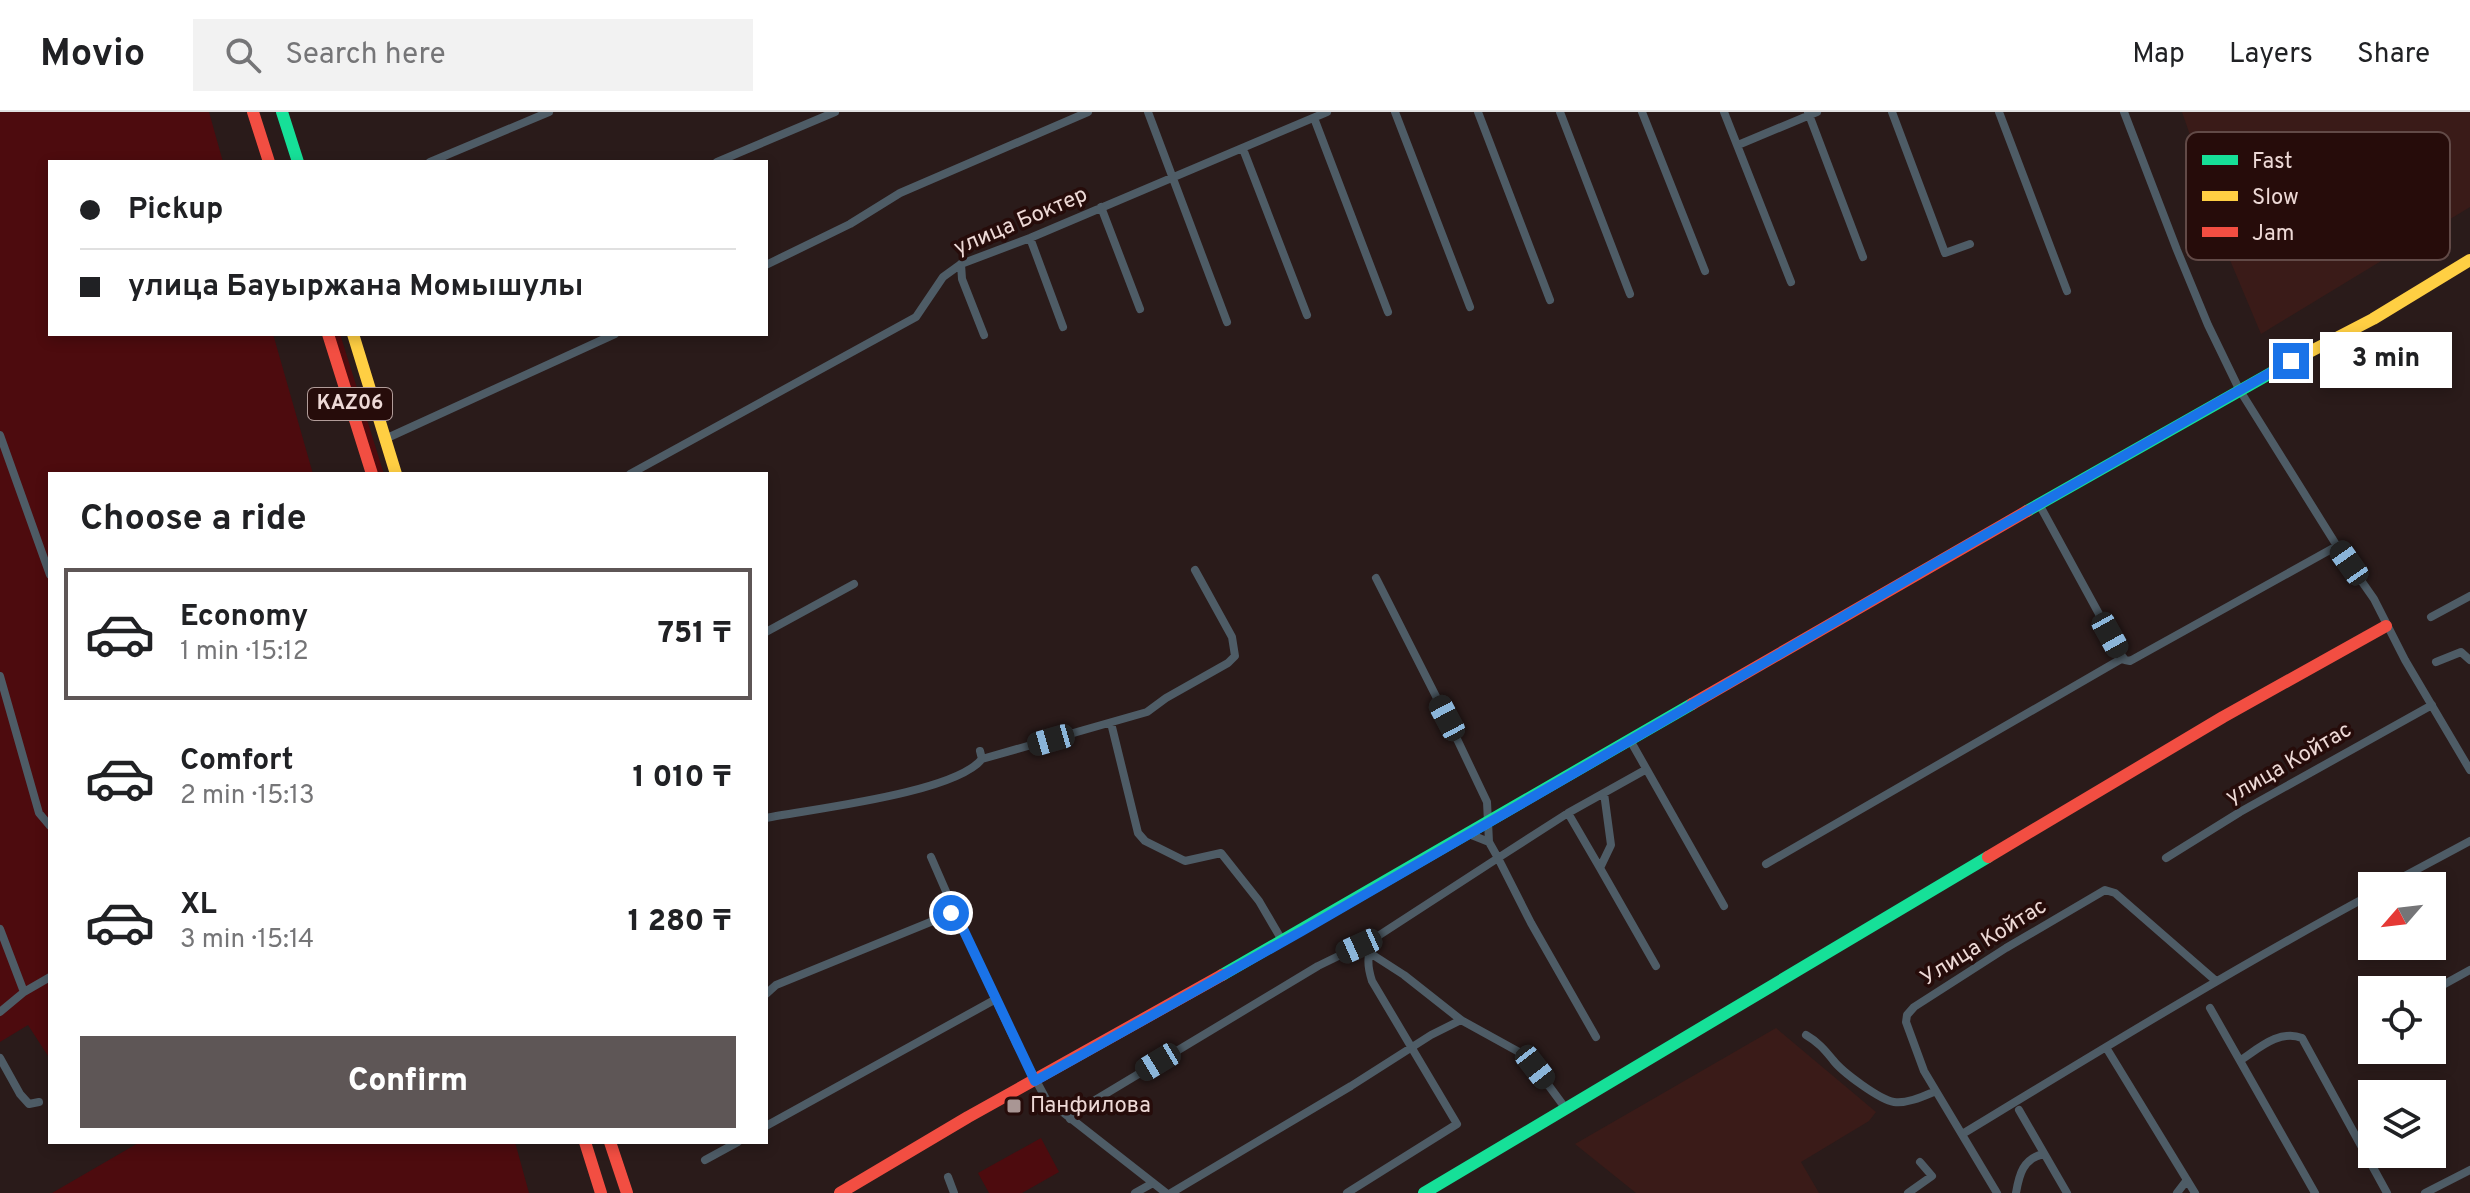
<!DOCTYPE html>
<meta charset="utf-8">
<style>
body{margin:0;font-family:Overpass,sans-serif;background:#f2f2f2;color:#202124;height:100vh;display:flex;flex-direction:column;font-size:30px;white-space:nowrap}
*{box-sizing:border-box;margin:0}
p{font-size:26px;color:#757577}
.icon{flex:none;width:44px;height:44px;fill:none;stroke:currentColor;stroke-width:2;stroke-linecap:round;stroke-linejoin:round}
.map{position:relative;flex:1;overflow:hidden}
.details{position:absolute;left:48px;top:360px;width:720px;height:672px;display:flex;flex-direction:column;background:#fff;border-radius:0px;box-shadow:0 4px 12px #0003}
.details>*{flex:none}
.banner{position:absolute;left:48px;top:48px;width:720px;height:176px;border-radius:0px;box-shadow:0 4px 12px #0003;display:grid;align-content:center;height:176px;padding:0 32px;background:#fff}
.needle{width:52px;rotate:242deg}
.buttons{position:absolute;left:2358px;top:760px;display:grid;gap:16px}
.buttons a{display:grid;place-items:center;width:88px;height:88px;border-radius:0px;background:#fff;box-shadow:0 4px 12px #0003;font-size:40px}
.end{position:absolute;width:36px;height:36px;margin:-18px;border:10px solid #1a73e8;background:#fff;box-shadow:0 0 0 4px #fff}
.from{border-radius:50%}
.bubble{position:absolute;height:56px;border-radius:0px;background:#fff;box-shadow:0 4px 12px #0003;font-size:26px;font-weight:800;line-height:56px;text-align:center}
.car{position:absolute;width:24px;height:48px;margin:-24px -12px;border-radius:10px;box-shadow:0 0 6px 2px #0007;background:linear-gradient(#222 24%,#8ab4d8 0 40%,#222 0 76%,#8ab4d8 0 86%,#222 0)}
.banner b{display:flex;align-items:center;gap:28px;height:76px;font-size:30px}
.banner b+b{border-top:2px solid #e0e0e0}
.banner i{width:20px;height:20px;background:#202124}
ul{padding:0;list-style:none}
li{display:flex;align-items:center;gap:24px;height:132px;margin:0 16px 12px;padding:0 16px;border:4px solid transparent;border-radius:0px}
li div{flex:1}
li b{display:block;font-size:30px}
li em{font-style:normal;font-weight:800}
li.current{border-color:#5e5656}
li>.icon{width:72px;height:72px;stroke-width:1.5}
h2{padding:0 32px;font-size:36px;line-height:96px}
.action{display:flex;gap:16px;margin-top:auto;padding:16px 32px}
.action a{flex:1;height:92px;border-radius:0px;background:#5e5656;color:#fff;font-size:32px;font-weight:800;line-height:92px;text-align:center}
header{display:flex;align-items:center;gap:48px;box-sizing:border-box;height:112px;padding:0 40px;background:#fff;border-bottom:2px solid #e0e0e0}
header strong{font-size:38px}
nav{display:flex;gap:44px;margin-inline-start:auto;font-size:28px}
.search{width:560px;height:72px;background:#f2f2f2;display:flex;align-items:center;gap:20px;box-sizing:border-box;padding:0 28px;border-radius:0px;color:#757577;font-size:30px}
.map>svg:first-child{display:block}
.built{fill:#3a1b18}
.green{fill:#4d0b0e}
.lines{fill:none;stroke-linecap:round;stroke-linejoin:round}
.street{stroke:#4e5c66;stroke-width:8}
.fast{stroke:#16e098;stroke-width:12}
.slow{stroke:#ffcf43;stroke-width:12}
.jam{stroke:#f24e42;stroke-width:12}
.route{stroke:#1a73e8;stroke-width:10}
.poi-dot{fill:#a99694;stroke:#260c0a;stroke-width:3}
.labels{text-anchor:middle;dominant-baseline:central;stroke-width:7;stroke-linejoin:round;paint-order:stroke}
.shield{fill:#260c0a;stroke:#b19c99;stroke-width:2}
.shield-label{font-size:20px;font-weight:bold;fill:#edd9d6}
.street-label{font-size:22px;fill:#edd9d6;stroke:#260c0a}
.poi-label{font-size:22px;fill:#edd9d6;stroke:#260c0a;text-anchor:start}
.key{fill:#260c0a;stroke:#624a47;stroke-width:2}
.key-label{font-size:22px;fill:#edd9d6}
</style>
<header>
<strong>Movio</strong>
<div class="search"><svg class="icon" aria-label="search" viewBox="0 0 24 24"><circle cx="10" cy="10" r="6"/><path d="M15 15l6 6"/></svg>Search here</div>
<nav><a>Map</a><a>Layers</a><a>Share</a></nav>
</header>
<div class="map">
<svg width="2470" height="1081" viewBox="0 0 2470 1081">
<rect width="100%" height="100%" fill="#2a1b1a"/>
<path class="built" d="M2182 0H2470V95L2261 222 2222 129 2226 126Z
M1776 916 1876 1000 1869 1009 1801 1050 1819 1081H1636L1575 1032Z"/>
<path class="green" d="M0 0H209L223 50H50V222H273L313 362H50V947L28 913 0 930Z
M333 222H340L384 362H377Z
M1041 1026 1059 1060 1022 1081H989L978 1061Z
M140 1030H515L529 1081H52Z"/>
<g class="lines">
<path class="street" d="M1148 0 1227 210
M1395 0 1470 195
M1478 0 1550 188
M1560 0 1630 182
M1642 0 1705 159
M1724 0 1791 170
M1808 0 1863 145
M1892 0 1945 141 1970 132
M1999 0 2067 179
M2124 0 2177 138 2208 213 2239 277 2337 434
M1314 6 1388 200
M1738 33 1817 0
M1243 37 1307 203
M430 50 549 0
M717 50 835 0
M1101 95 1140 197
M1030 126 1063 215
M961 152 962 167 984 223
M766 153 850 112 900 81 1088 0
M0 323 50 463
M385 327 615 222
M630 362 916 205 943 165 961 152 1030 126 1327 0
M2039 392 2122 544 2125 548 2130 549 2337 434 2374 487 2405 548 2470 658
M1376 466 1447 606 1487 690 1489 730 1498 746 1568 701 1645 658
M2431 505 2470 484
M766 520 854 472
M2436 550 2461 540 2470 548
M0 564 39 701 50 714
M1111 611 1138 721 1145 729 1185 749 1221 741 1259 789 1283 830
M1630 628 1724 794
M982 647 1147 600 1166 586 1228 551 1235 544 1232 525 1195 458
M1604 681 1611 733 1600 756 1656 854
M1568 701 1600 756
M766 706C812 697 955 681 982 647L980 639
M1469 722 1489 730
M931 745 955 800
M2166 746 2240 700 2432 593
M1766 752 2123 546
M2386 774 2470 729
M0 817 24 880
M2432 879 2470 858
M766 882 776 873 955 800 1017 933 1046 987 1166 1081
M2210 896 2315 1081
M0 900 24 880 50 865
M1806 923C1818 930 1824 937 1833 948 1842 960 1880 988 1894 990 1907 992 1924 984 1936 979
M2107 937 2195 1081
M0 946 20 982 29 992 39 990
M2241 948C2259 936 2280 917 2302 926L2387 1081
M2019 998 2067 1081
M1070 1007 1077 999 1318 854 1359 834 1404 863 1461 908 1519 940 1535 955 1566 997
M766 1014 996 887
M1964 1021C2099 939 2233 857 2372 782
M705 1048 738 1030
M948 1065 954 1081
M1135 1081 1153 1071
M1171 1081 1351 974 1431 923 1461 908
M1347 1081 1457 1012 1372 869C1366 850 1367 841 1378 824L1498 746 1531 811 1596 925
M1908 1081 1932 1064 1920 1050
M1997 1081 1924 959 1906 910 1907 903 1914 895 2006 836 2105 778 2115 781 2216 869
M2016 1081C2019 1063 2023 1046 2044 1042
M2177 1081 2187 1068
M2425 1081 2470 1058"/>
<path class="fast" d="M282 0 298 50
M2027 399 2294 248
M1222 863 1692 592
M1424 1081 1988 745"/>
<path class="slow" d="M353 222 396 362
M2294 248 2373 207 2470 148"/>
<path class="jam" d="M253 0 269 50
M328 222 372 362
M1692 592 2027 399
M1988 745 2223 605 2386 514
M585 1030 601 1081
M610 1030 627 1081
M840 1081 968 1005 1222 863"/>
</g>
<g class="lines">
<path class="route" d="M951 801 955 800 1035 969 1302 819 1941 448 2291 249"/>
</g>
<rect class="poi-dot" x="1006" y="986" width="16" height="16" rx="4"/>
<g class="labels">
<rect class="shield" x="308" y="276" width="84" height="32" rx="6"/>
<g class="shield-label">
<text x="350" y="292">KАZ06</text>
</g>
<g class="street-label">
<text transform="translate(1021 110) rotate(-23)">улица Боктер</text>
<text transform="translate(2289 652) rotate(-30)">улица Койтас</text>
<text transform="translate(1984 831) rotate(-32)">Улица Койтас</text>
</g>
<g class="poi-label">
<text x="1030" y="994">Панфилова</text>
</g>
</g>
<rect x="2186" y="20" width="264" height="128" rx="12" class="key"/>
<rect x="2202" y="43" width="36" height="10" fill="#16e098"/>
<rect x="2202" y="79" width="36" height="10" fill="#ffcf43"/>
<rect x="2202" y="115" width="36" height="10" fill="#f24e42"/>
<g class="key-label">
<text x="2252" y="56">Fast</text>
<text x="2252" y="92">Slow</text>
<text x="2252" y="128">Jam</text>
</g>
</svg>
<div class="buttons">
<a><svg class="needle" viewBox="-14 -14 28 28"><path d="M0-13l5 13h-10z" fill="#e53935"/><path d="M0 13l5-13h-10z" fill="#757577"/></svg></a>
<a><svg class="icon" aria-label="locate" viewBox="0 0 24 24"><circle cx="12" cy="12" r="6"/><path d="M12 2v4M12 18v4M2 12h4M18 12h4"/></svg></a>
<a><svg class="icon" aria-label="layers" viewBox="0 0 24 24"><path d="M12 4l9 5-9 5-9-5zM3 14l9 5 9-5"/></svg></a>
</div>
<i class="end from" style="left:951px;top:801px"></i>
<i class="end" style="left:2291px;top:249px"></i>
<div class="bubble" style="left:2320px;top:220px;width:132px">3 min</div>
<i class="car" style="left:2349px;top:451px;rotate:325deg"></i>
<i class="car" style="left:2110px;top:523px;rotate:151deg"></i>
<i class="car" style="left:1447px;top:606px;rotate:332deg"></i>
<i class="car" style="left:1051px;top:628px;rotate:254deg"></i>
<i class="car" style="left:1359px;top:834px;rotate:246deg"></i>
<i class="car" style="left:1158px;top:950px;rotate:239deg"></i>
<i class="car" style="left:1535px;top:955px;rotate:142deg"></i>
<div class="banner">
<b><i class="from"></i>Pickup</b>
<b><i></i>улица Бауыржана Момышулы</b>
</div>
<section class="details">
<h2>Choose a ride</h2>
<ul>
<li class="current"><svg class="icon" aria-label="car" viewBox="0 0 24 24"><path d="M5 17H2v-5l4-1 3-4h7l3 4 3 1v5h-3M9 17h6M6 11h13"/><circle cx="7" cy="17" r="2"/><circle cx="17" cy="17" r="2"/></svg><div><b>Economy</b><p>1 min · 15:12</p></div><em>751 ₸</em></li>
<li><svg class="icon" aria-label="car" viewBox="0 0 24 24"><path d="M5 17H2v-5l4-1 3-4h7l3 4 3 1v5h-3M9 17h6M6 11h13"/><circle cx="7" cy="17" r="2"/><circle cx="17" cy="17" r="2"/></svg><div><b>Comfort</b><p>2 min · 15:13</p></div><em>1 010 ₸</em></li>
<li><svg class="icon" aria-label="car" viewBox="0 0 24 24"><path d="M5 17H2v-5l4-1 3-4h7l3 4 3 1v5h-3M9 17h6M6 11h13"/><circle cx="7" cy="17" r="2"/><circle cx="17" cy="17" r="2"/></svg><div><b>XL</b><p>3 min · 15:14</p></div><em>1 280 ₸</em></li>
</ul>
<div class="action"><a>Confirm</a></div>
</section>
</div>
